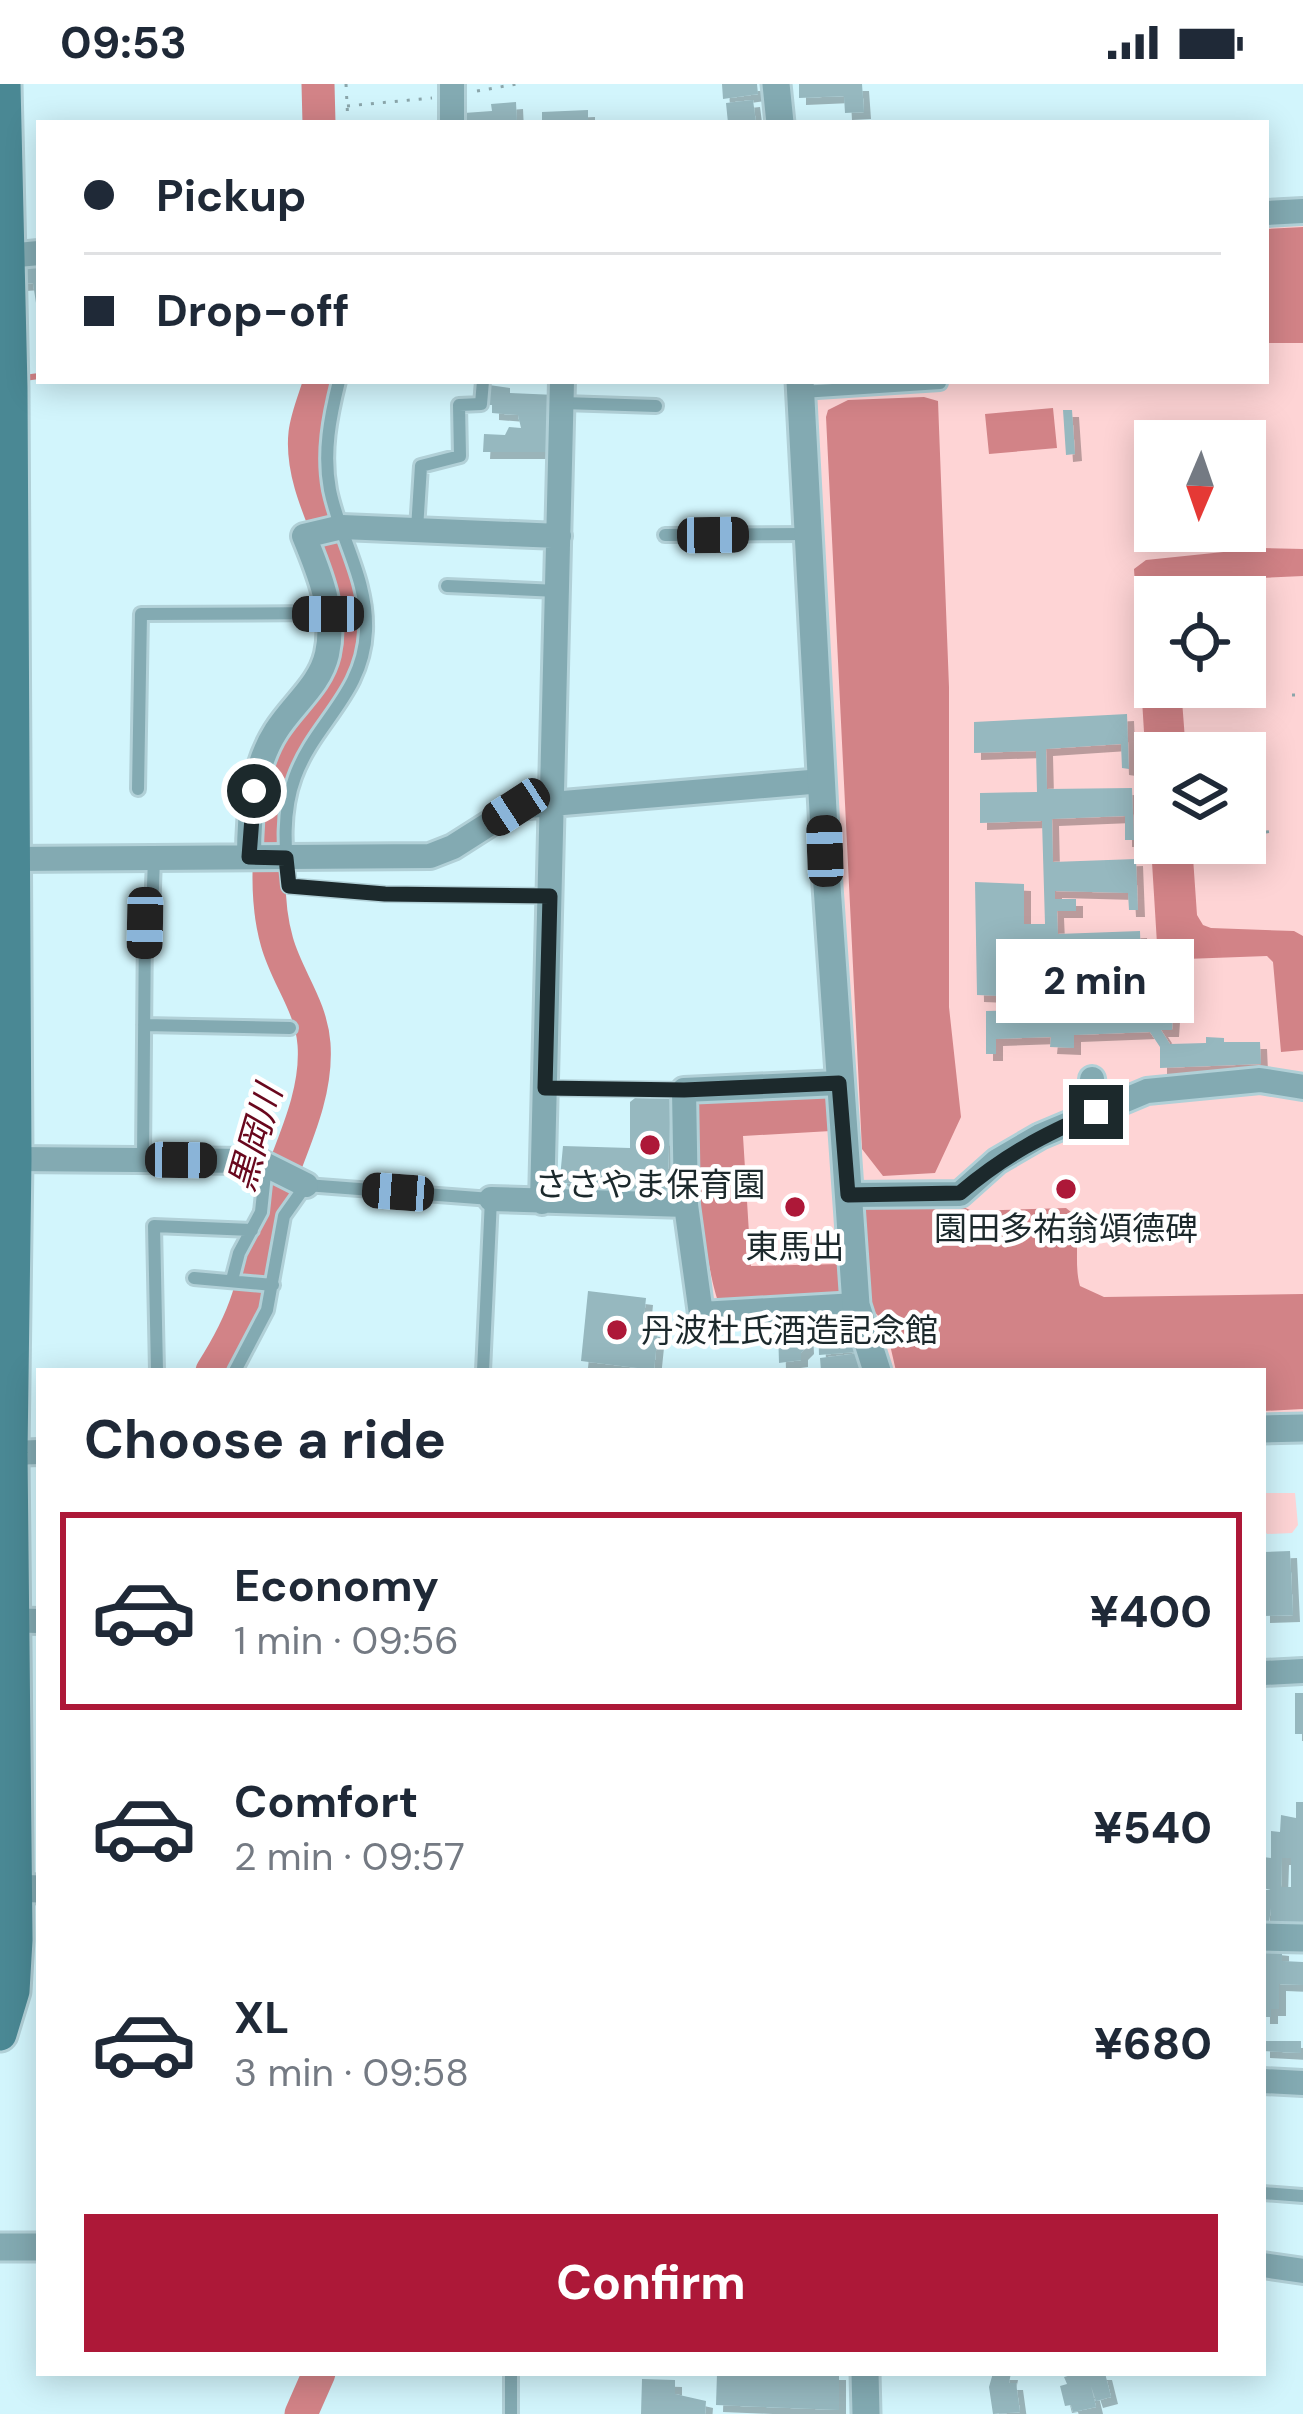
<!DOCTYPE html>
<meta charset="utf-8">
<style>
body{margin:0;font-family:"DM Sans","Noto Sans JP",sans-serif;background:#f6f6f7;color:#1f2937;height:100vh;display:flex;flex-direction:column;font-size:45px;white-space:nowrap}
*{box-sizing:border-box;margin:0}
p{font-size:39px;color:#747a83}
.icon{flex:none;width:66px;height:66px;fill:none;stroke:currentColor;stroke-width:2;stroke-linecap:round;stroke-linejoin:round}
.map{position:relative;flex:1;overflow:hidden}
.sheet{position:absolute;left:36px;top:1284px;width:1230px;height:1008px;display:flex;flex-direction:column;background:#fff;border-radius:0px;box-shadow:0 6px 30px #0003}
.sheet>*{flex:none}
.guide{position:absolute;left:36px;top:36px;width:1233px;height:264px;border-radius:0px;box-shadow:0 6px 30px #0003;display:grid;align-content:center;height:264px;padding:0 48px;background:#fff}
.needle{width:78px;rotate:182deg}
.buttons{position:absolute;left:1134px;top:336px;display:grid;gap:24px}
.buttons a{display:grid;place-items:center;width:132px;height:132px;border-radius:0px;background:#fff;box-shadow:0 6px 30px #0003;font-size:60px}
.end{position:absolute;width:54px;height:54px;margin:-27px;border:15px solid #1c292c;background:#fff;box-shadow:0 0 0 6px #fff}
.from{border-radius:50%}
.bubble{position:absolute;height:84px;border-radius:0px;background:#fff;box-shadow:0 6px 30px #0003;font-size:39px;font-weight:800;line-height:84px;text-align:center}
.car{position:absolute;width:36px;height:72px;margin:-36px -18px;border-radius:15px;box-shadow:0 0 9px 3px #0007;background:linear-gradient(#222 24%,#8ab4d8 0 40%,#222 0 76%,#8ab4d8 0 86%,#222 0)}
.guide b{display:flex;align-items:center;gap:42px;height:114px;font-size:45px}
.guide b+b{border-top:3px solid #e0e1e3}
.guide i{width:30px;height:30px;background:#1f2937}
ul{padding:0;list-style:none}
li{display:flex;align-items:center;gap:36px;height:198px;margin:0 24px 18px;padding:0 24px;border:6px solid transparent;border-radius:0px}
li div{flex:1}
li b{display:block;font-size:45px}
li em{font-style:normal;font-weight:800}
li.on{border-color:#ad1838}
li>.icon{width:108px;height:108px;stroke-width:1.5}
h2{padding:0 48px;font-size:54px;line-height:144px}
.button{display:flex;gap:24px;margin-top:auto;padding:24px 48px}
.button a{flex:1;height:138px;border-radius:0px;background:#ad1838;color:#fff;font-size:48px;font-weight:800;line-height:138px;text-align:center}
.status{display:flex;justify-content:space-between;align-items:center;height:84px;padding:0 60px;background:#fff;direction:ltr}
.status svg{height:33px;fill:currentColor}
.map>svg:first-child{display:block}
.green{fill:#fed4d5;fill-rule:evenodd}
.water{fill:#d28387}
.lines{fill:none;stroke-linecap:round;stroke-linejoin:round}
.stream{stroke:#d28387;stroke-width:6}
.river{stroke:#d28387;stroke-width:33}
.building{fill:#96b8bf;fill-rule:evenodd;filter:url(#shadow)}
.service-casing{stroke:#b1d0d7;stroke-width:18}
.minor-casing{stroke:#b1d0d7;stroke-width:30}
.tertiary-casing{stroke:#b1d0d7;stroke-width:33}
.secondary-casing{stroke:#b1d0d7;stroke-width:39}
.path{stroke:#8ba6ab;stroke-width:3;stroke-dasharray:3 9;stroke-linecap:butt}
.service{stroke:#83aab2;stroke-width:12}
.minor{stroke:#83aab2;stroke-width:24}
.tertiary{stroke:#83aab2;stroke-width:27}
.secondary{stroke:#4a8894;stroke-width:33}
.route{stroke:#1c292c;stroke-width:15}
.poi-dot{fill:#ad1838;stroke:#fff;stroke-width:4.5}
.labels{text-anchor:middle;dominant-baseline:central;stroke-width:9;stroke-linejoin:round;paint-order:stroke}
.poi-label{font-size:33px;fill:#1c292c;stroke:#fff}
.water-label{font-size:36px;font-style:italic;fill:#69071d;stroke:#fff}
</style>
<div class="status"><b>09:53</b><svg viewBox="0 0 49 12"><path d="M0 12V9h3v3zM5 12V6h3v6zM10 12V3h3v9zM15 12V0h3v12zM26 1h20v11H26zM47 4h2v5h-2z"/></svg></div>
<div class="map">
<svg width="1303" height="2330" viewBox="0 0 1303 2330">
<defs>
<filter id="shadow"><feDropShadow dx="7" dy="7" stdDeviation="0" flood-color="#0004"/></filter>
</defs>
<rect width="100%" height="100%" fill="#d2f5fc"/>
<path class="green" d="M1303 135V1331L1263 1332V1287H888L873 1231 698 1221 684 1007 843 1003 810 297H1266V137ZM1155 357H1245V447H1155ZM1155 513H1245V603H1155ZM1155 669H1245V759H1155Z
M1263 1409H1295L1298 1441 1292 1449 1267 1450 1263 1444Z"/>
<path class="water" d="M1303 143V259H1266V145Z
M924 313 938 317 939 344 949 603V923L961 1033 935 1089 883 1092 862 1065 826 333 828 326 848 316Z
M1053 324 1057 364 989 370 985 330Z
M1262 464 1303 465V492L1191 497 1178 507 1177 513H1155V603H1181L1186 669H1155V759H1192L1197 831 1203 841 1211 844 1294 847 1303 852V966L1281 968 1273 878 1267 872 1158 876 1134 485 1146 476Z
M831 1009V1047L743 1052 751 1182 839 1180V1210L726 1221 718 1217C706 1185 688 1052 697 1021L703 1017Z
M959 1121 972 1127 1066 1124 1071 1128C1082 1153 1073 1178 1080 1202L1104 1213 1303 1210V1325L1263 1327V1287H896L885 1239 869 1222 864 1124Z"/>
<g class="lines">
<path class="stream" d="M24 294 39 292"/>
<path class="river" d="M318 0 319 39
M212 1287C226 1265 240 1239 248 1214 259 1182 262 1149 272 1117 289 1066 318 1014 314 960 311 921 287 894 277 858 260 799 274 730 282 670 289 622 356 619 355 541 353 478 298 411 305 349 307 332 315 314 320 297
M301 2330 319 2289"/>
</g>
<path class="building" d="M722 0H757L758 10 723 15Z
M799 0H862L864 28 845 29 844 12 799 14Z
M753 16 756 39H728L726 19Z
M516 18 517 39H464V29L492 27 491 20Z
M588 26V39H542V28Z
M39 177V219H36L33 199 19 200 18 179Z
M489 301 510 304V309L556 311 555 368H483L484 350 505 351 509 343 521 344 518 331 492 329V321H487Z
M1063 326H1072L1075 370 1066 371Z
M1127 630 1129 685 1122 684 1121 660 1046 665 1047 705 1132 704 1134 756H1125V732L1052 735 1053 778 1136 775 1138 826H1129L1128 809 1055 807V815H1076V827H1057L1058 850 1140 847 1141 876 1059 881 1060 921 1136 920V903L1143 904 1144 885 1176 887 1172 946H1161L1170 960 1206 959V953L1224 954V958H1260L1261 980 1160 984V963L1150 948 1074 951V964L1050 963 1051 953 996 955V970H986V927L1027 926V915L1049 916 1050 900 1001 902V912L977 911 975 798 1024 800V840H1045L1042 737 980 739V709L1037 708 1036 667 974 669V638Z
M635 1014 671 1015 667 1109 614 1108V1101L563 1099 560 1094 563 1062 630 1064V1018Z
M588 1207 646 1214 643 1244 658 1247 654 1286 581 1277Z
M818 1237H830L836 1243 850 1242 856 1268 819 1271Z
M806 1243 807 1263 801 1269V1276L779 1279 778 1245Z
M860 1269 862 1287H821L820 1274Z
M1290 1467 1293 1531 1263 1532V1468Z
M1295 1609H1303V1650H1295Z
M1296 1718H1303V1841L1271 1840V1824L1269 1840H1263V1806H1271L1263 1804V1773L1271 1774V1747L1280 1748 1281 1731 1296 1734ZM1282 1774H1291V1803H1281Z
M1263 1863 1282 1865V1877L1303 1878V1901L1279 1900V1925H1271V1933H1263Z
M1263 1957H1301V1969L1263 1967Z
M717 2289H839V2326L716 2321Z
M993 2289H1011L1009 2299H1016L1020 2328 993 2330 989 2303Z
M1079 2289H1105L1111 2313 1096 2317 1091 2302 1096 2323 1073 2328 1071 2321 1065 2322 1060 2302 1067 2300 1064 2293Z
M642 2295 675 2296V2310L706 2317 705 2330H641Z"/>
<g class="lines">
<g class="service-casing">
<path id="service" d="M339 297C330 333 323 369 330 406 340 455 368 495 366 547 363 611 315 638 295 693 282 728 285 765 289 802L385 810 549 812
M802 308 940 299
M563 319 656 322
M417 445 421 382 460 372 459 321 481 320 483 297
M665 451 808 450
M447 502 558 507
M138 705 141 530 329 529
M144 941 290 944
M545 1004 684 1006
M143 1075 145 839 152 833 154 773
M194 1194 273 1201
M232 1196 239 1169 261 1128 266 1081
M157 1287 154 1142 252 1146
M235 1287 267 1226 284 1132 306 1101 491 1115 483 1287
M1263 2109 1303 2112
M511 2289V2330"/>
</g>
<g class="minor-casing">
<path id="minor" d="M452 0V39
M1266 129 1303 127
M7 172 39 169
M249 773C249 731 253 683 276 647 293 620 320 601 327 570 336 530 319 488 304 452L342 443 559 452
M13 775 430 772 453 763 516 723 822 697
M1092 995 1097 1028
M839 999 684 1006 686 1121 701 1230 856 1221
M15 1075 258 1077 306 1101
M848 1111 960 1110 997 1077 1040 1052 1147 1007 1260 996 1303 1003
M491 1115 686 1121
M542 1118 562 297
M11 1369 39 1368
M0 1536 39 1537
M1263 1589 1303 1587
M1263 1997 1303 1999
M1263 2181 1303 2187"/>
</g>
<g class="tertiary-casing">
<path id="tertiary" d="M776 0 780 39
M800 297 827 802 856 1221 877 1287
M1263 1345 1303 1344
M14 1804 39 1805
M1263 1853 1303 1854
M0 2163H39
M865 2289 866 2330"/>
</g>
<g class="secondary-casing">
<path id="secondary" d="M0 1950 13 1907 16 1856 11 1369 15 1075 11 304 4 0"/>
</g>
<path class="path" d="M346 0 348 39
M477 7 517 0
M347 22 432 14
M1292 611H1303
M1266 748 1274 747"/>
<use href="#service" class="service"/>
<use href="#minor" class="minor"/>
<use href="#tertiary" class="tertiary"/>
<use href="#secondary" class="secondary"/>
</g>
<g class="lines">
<path class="route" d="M254 707 249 773 286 774 289 802 385 810 550 812 545 1004 684 1006 839 999 848 1111 960 1109C1005 1071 1043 1051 1096 1028"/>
</g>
<g class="poi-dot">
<circle cx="650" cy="1061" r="12"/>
<circle cx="1066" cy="1105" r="12"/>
<circle cx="795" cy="1123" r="12"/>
<circle cx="617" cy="1246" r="12"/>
</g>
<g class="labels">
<g class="poi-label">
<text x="650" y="1100">ささやま保育園</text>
<text x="1066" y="1144">園田多祐翁頌德碑</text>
<text x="795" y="1162">東馬出</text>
<text x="641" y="1246" text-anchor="start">丹波杜氏酒造記念館</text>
</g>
<g class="water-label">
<text transform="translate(255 1054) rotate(-74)">黒岡川</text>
</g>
</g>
</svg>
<div class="buttons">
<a><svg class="needle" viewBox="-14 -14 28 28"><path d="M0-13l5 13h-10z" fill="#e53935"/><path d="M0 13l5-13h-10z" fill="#747a83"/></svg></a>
<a><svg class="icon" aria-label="locate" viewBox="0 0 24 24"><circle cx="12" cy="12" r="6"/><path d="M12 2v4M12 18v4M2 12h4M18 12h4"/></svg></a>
<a><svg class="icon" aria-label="layers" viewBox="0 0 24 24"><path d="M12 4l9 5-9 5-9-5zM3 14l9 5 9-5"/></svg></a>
</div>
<i class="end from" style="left:254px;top:707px"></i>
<i class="end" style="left:1096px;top:1028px"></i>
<div class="bubble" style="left:996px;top:855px;width:198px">2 min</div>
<i class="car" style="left:713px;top:451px;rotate:89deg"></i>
<i class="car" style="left:328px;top:530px;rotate:270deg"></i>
<i class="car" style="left:516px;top:723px;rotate:237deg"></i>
<i class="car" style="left:825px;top:767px;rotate:358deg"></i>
<i class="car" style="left:145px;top:839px;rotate:181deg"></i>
<i class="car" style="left:181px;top:1076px;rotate:91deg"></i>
<i class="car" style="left:398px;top:1108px;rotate:274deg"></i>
<div class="guide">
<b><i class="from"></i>Pickup</b>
<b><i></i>Drop-off</b>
</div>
<section class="sheet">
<h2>Choose a ride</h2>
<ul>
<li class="on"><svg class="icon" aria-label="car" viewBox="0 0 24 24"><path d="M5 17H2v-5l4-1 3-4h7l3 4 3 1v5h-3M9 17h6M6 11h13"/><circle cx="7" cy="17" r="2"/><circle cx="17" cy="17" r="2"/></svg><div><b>Economy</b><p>1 min · 09:56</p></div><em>¥400</em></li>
<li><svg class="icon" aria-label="car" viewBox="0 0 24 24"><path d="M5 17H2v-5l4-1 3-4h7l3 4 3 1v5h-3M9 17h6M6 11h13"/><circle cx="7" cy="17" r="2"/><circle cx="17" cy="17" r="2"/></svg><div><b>Comfort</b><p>2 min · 09:57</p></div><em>¥540</em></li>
<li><svg class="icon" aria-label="car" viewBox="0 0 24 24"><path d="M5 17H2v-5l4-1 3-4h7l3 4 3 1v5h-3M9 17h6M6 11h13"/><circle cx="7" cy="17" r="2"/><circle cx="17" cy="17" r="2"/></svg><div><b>XL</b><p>3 min · 09:58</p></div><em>¥680</em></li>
</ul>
<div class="button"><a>Confirm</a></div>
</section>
</div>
